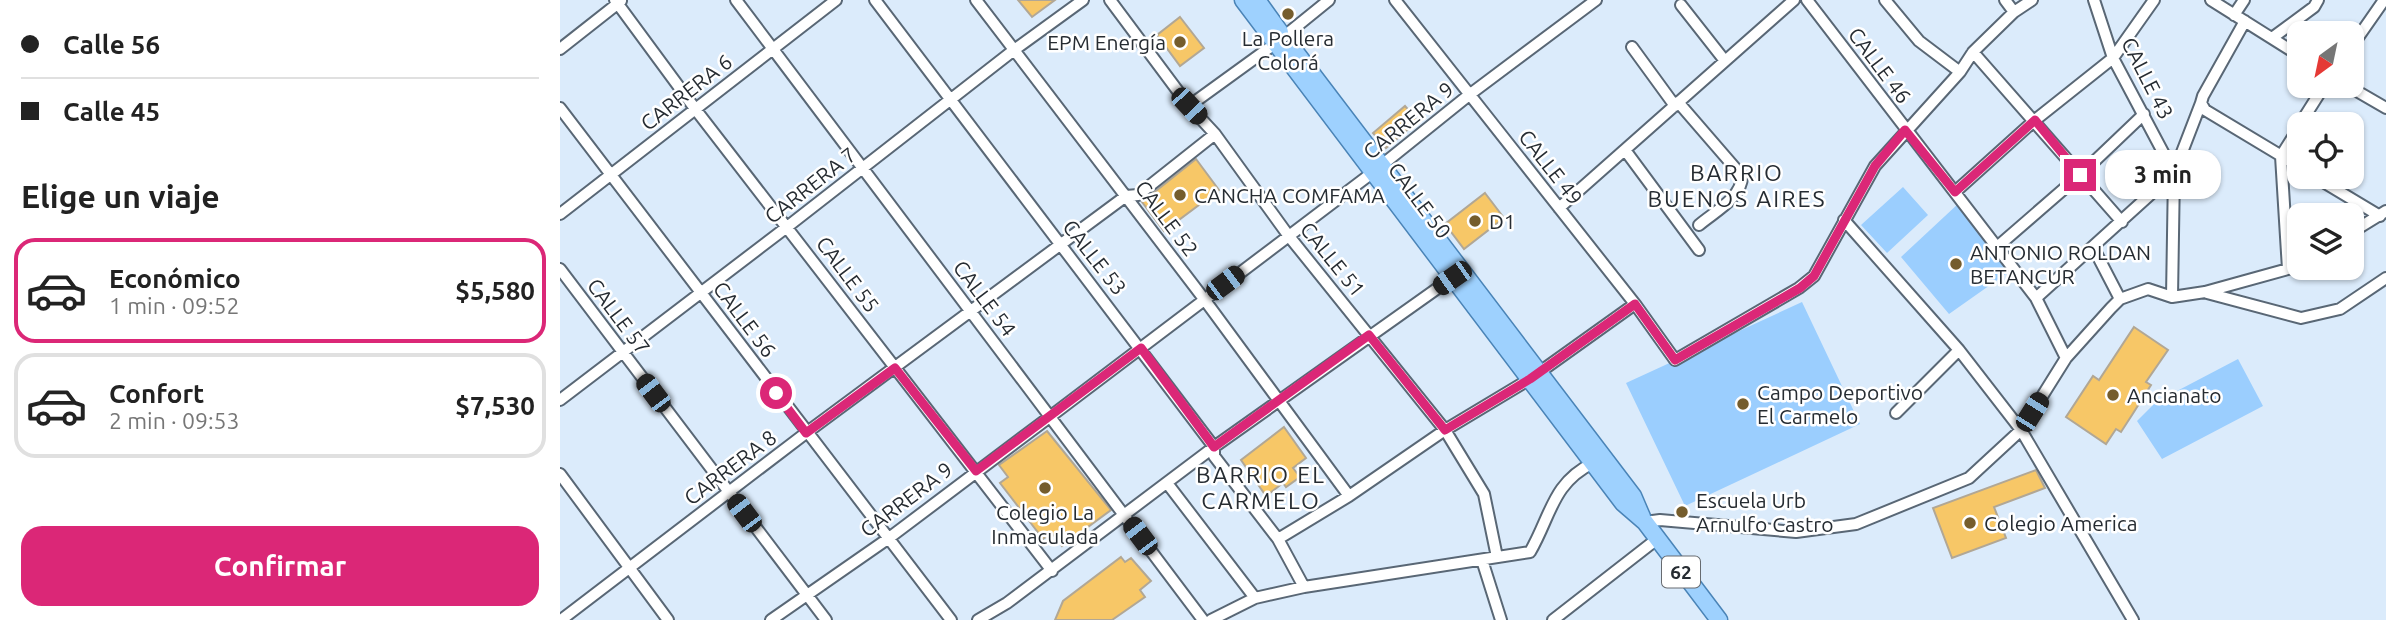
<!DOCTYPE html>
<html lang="es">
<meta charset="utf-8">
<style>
body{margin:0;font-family:Ubuntu,sans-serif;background:#f6f6f6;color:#222;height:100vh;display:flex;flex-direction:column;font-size:26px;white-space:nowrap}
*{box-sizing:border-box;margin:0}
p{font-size:23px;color:#767676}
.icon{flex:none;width:38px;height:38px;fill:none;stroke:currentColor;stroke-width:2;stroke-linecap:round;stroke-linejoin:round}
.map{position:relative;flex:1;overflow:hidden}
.details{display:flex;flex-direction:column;background:#fff;width:560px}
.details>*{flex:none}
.top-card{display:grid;align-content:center;height:154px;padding:0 21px;background:#fff}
.needle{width:46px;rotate:213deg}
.controls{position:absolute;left:1727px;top:21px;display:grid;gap:14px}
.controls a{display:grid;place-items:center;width:77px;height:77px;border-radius:14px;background:#fff;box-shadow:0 2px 5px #0004;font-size:35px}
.end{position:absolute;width:32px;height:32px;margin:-16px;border:9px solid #db2777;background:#fff;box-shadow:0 0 0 4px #fff}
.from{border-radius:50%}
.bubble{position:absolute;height:49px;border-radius:21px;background:#fff;box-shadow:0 2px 5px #0004;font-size:23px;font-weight:700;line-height:49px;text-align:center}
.car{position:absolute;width:21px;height:42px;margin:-21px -10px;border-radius:9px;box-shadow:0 0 5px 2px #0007;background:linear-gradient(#222 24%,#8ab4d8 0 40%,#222 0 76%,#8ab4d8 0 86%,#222 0)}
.top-card b{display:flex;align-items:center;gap:24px;height:66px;font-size:26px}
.top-card b+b{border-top:2px solid #e0e0e0}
.top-card i{width:18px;height:18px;background:#222}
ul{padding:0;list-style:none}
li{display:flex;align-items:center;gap:21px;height:105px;margin:0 14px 10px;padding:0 7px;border:4px solid #e0e0e0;border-radius:21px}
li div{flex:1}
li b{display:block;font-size:26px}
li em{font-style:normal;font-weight:700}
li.current{border-color:#db2777}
li>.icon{width:63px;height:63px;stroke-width:1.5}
h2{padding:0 21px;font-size:32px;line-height:84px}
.cta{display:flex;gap:14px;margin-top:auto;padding:14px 21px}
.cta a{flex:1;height:80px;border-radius:21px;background:#db2777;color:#fff;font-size:28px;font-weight:700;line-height:80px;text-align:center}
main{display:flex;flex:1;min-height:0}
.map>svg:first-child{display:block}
.green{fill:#9bcefe}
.building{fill:#f7c767;stroke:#b1a795;stroke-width:2}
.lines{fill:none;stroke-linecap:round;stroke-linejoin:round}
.street-casing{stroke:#596775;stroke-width:14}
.primary-casing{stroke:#4a84b7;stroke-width:19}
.street{stroke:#fff;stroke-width:10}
.primary{stroke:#9ed1fe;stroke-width:16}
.route{stroke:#db2777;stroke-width:9}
.poi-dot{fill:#755d2d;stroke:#fff;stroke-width:2.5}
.labels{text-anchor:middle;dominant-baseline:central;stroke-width:5;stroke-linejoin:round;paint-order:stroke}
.shield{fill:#fff;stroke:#676b70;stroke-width:2}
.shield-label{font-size:19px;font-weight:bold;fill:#262c32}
.poi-label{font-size:21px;fill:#262c32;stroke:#fff;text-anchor:start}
.street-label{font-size:21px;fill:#262c32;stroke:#fff}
.neighbourhood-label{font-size:23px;letter-spacing:2px;fill:#262c32;stroke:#fff}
</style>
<main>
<section class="details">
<div class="top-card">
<b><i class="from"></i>Calle 56</b>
<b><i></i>Calle 45</b>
</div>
<h2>Elige un viaje</h2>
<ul>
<li class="current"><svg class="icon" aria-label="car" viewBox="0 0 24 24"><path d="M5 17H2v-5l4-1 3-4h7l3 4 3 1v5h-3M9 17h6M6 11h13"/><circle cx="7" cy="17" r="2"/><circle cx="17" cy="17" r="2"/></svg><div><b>Económico</b><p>1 min · 09:52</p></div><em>$5,580</em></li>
<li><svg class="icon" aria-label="car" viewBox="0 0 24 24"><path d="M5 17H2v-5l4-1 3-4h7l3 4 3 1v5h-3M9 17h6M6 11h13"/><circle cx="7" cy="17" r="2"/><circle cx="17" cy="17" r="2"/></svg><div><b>Confort</b><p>2 min · 09:53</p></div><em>$7,530</em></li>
</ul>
<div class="cta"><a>Confirmar</a></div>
</section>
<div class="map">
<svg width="1826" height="620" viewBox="0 0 1826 620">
<rect width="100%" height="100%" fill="#dbebfb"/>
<path class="green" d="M1343 187 1368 215 1327 253 1301 225Z
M1399 203 1450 271 1389 314 1341 257Z
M1242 302 1300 424 1125 506 1066 383Z
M1678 359 1703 406 1602 459 1577 421 1596 402Z"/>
<path class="building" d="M458 0H495L472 17Z
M620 17 644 48 620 66 597 35Z
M845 106 858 121 826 148 813 133Z
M636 159 659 190 604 231 582 202Z
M925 193 944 218 904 249 885 224Z
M1574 327 1608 350 1586 382 1591 385 1572 415 1561 432 1556 429 1546 444 1506 417 1533 376 1539 380Z
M724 427 746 458 733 468 740 477 726 487 723 483 706 496 681 460Z
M487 431 551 510 502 546 492 533 483 539 440 483 448 477 439 465Z
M1476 470 1485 488 1434 507 1446 538 1392 558 1373 508Z
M561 557 565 562 571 558 591 581 580 590 585 597 552 620H495L503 601Z"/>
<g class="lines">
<g class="street-casing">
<path id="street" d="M55 0 136 110 492 571
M176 0 643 620
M315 0 654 447V456L718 539 744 587
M416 0 644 299 789 496
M550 0 629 106 655 134 728 235 885 430 924 494 937 557
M835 0 1075 304 1115 360 1239 288 1254 276 1315 166 1400 72 1413 52 1454 12 1472 0
M1247 0 1476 298 1506 358
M1325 0 1359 41 1400 72
M1445 0 1454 12
M1534 0 1553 58 1614 173 1612 297
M1651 0 1740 56
M1121 5 1165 61
M1674 15 1684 0
M1685 21 1643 96 1641 103 1645 110 1740 167
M1712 38 1754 7 1758 0
M1792 46 1824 0
M1072 47 1115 106
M0 49 61 1
M1413 52 1562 222
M1788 86 1826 108
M1118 102 1182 176C1182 198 1154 212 1139 225
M629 106 716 43 769 0
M0 108 391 620
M1740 124 1764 86
M1065 150 1139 250
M1755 177 1820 216
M1395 192 1475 120 1553 58 1594 0
M999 208 1234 0
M0 214 276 0
M1284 220 1399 350 1461 430 1573 620
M1792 232 1826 211
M1437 247 1520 175 1584 114
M1533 247 1560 299
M0 269 266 620
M1728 269 1721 156 1740 126
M1647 293 1741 318 1780 309 1826 278
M1476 298 1614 173 1641 103
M0 400 227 227 454 50 523 0
M1336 413 1399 350
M0 474 108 620
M607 483 695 598
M1085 522 1100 520 1236 532 1296 524 1409 478 1461 430 1506 358 1551 308 1560 299 1588 289 1612 297 1645 292 1728 269 1740 262
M718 539 789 496 885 430 970 379 1075 304
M922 560 941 620
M1 620 246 433 566 196 578 195 655 134
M211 620 329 538 491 416 812 173 909 95 1036 0
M418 620 447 603 654 447 892 278
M651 620 695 598 744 587 970 552C991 516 992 483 1033 463
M993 620 1097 539"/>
</g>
<g class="primary-casing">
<path id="primary" d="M683 0 1063 503 1085 522 1159 620
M697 0 720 32
M734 50 1073 496 1082 517"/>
</g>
<use href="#street" class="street"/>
<use href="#primary" class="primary"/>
</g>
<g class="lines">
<path class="route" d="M216 393 246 433 335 368 416 471 581 348 654 447 809 335 885 430 970 379 1075 304 1115 360 1240 288 1254 276 1315 166 1345 130 1395 192 1475 120 1520 175"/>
</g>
<g class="poi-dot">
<circle cx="728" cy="14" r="7"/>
<circle cx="620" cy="42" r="7"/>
<circle cx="620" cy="195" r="7"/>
<circle cx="915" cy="221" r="7"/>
<circle cx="1396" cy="264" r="7"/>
<circle cx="1553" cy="395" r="7"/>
<circle cx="1183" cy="404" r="7"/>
<circle cx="485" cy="488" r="7"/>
<circle cx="1122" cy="512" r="7"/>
<circle cx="1410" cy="523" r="7"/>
</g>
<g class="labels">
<rect class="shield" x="1102" y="556.5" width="38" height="31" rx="5"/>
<g class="shield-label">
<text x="1121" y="572">62</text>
</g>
<g class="poi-label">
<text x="728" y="38" text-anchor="middle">La Pollera<tspan x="728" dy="24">Colorá</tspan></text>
<text x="606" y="42" text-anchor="end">EPM Energía</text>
<text x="634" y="195">CANCHA COMFAMA</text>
<text x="929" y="221">D1</text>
<text x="1410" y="252">ANTONIO ROLDAN<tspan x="1410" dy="24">BETANCUR</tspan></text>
<text x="1197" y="392">Campo Deportivo<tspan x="1197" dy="24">El Carmelo</tspan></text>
<text x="1567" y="395">Ancianato</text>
<text x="1136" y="500">Escuela Urb<tspan x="1136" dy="24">Arnulfo Castro</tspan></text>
<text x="485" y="512" text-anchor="middle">Colegio La<tspan x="485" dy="24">Inmaculada</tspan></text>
<text x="1424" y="523">Colegio America</text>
</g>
<g class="street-label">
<text transform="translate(1320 65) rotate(53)">CALLE 46</text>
<text transform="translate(1588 78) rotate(63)">CALLE 43</text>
<text transform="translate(126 92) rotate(-38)">CARRERA 6</text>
<text transform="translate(848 120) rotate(-39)">CARRERA 9</text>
<text transform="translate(991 167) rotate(52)">CALLE 49</text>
<text transform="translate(250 185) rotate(-38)">CARRERA 7</text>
<text transform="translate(860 200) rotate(53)">CALLE 50</text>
<text transform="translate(607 218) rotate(53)">CALLE 52</text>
<text transform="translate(535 257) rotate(52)">CALLE 53</text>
<text transform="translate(773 259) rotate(51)">CALLE 51</text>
<text transform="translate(288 274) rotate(53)">CALLE 55</text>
<text transform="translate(425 298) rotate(53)">CALLE 54</text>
<text transform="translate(59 316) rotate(53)">CALLE 57</text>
<text transform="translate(185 319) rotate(53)">CALLE 56</text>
<text transform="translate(170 467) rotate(-37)">CARRERA 8</text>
<text transform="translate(346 499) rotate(-37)">CARRERA 9</text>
</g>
<g class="neighbourhood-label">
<text x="1177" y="172">BARRIO<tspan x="1177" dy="26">BUENOS AIRES</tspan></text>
<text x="701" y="474">BARRIO EL<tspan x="701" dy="26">CARMELO</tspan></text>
</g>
</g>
</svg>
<div class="controls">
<a><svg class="needle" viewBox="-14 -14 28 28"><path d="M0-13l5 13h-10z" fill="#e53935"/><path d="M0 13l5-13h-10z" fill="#767676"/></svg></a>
<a><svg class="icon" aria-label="locate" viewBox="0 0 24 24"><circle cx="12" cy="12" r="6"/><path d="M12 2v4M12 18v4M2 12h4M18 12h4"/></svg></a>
<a><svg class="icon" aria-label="layers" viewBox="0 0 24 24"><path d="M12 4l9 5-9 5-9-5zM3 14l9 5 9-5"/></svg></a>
</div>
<i class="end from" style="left:216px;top:393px"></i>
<i class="end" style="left:1520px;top:175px"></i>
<div class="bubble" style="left:1545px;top:150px;width:116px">3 min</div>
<i class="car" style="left:629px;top:106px;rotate:137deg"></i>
<i class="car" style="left:892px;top:278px;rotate:235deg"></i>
<i class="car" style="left:665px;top:283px;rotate:53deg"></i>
<i class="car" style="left:93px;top:393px;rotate:323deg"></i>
<i class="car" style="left:1472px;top:412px;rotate:32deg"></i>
<i class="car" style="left:184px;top:513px;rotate:323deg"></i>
<i class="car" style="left:580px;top:536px;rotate:323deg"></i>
</div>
</main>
